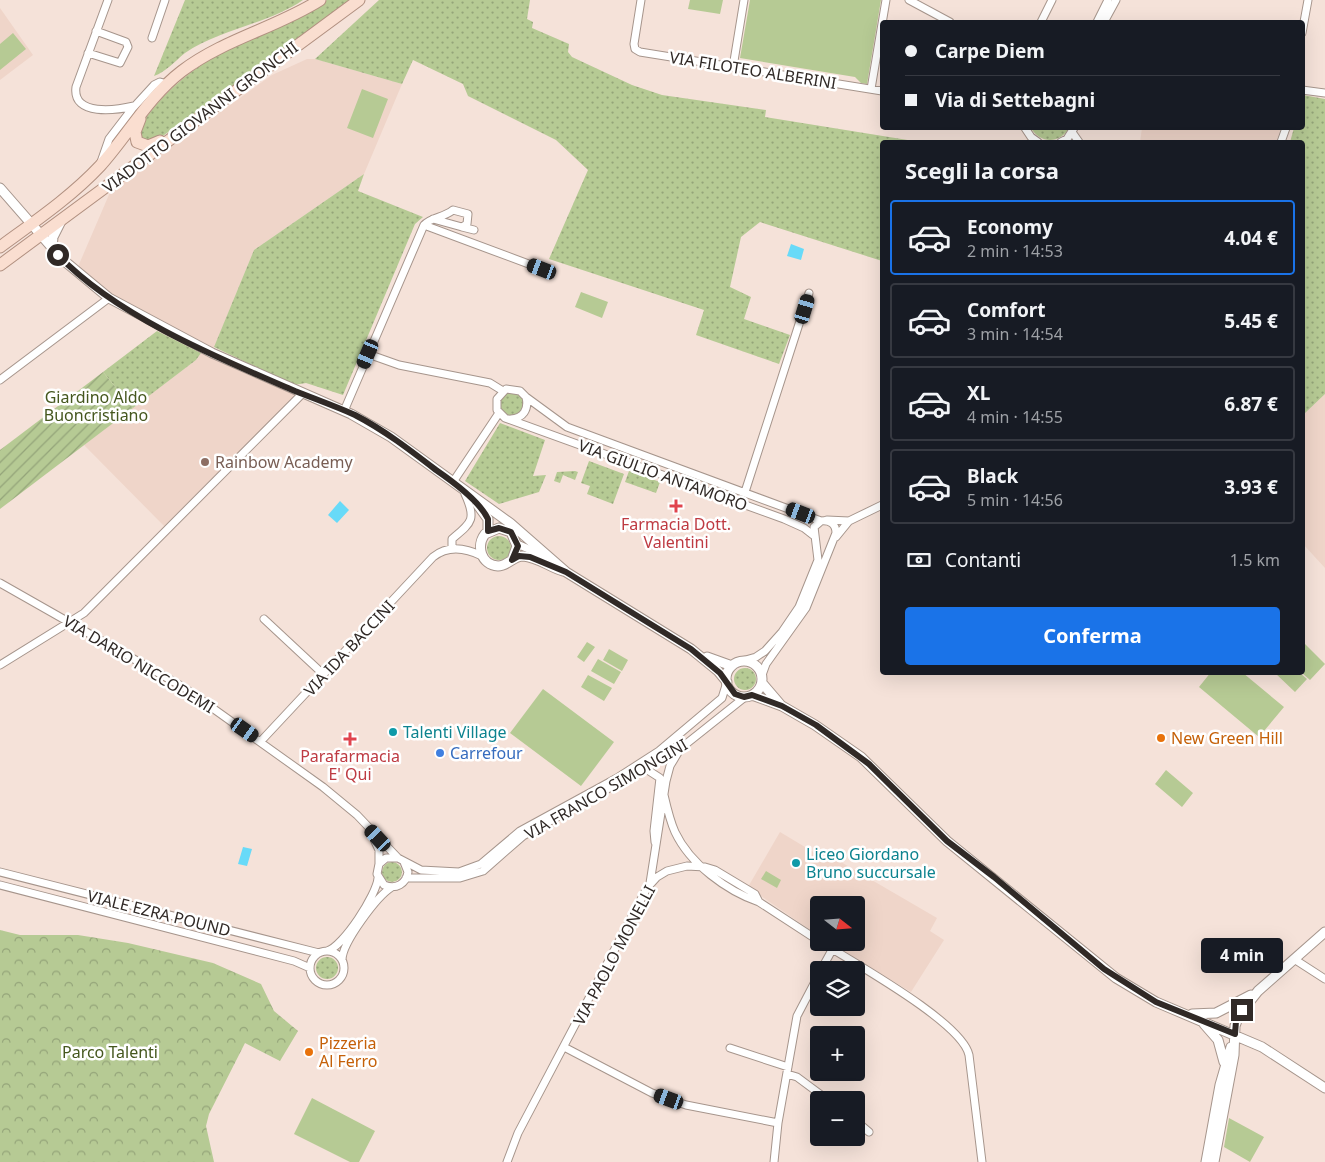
<!DOCTYPE html>
<html lang="it">
<meta charset="utf-8">
<style>
body{margin:0;font-family:"Noto Sans",sans-serif;background:#242831;color:#f1f3f6;height:100vh;display:flex;flex-direction:column;font-size:19px;white-space:nowrap}
*{box-sizing:border-box;margin:0}
p{font-size:16px;color:#9ea1a6}
.icon{flex:none;width:28px;height:28px;fill:none;stroke:currentColor;stroke-width:2;stroke-linecap:round;stroke-linejoin:round}
.map{position:relative;flex:1;overflow:hidden}
.details{position:absolute;left:880px;top:140px;width:425px;height:535px;display:flex;flex-direction:column;background:#171b24;border-radius:5px;box-shadow:0 5px 20px #0002}
.details>*{flex:none}
.hud{position:absolute;left:880px;top:20px;width:425px;height:110px;border-radius:5px;box-shadow:0 5px 20px #0002;display:grid;align-content:center;height:110px;padding:0 25px;background:#171b24}
.needle{width:32px;rotate:107deg}
.tools{position:absolute;left:810px;top:896px;display:grid;gap:10px}
.tools a{display:grid;place-items:center;width:55px;height:55px;border-radius:5px;background:#171b24;box-shadow:0 5px 20px #0002;font-size:25px}
.end{position:absolute;width:22px;height:22px;margin:-11px;border:6px solid #302926;background:#fff;box-shadow:0 0 0 2px #fff}
.from{border-radius:50%}
.bubble{position:absolute;height:35px;border-radius:5px;background:#171b24;box-shadow:0 5px 20px #0002;font-size:16px;font-weight:700;line-height:35px;text-align:center}
.car{position:absolute;width:15px;height:30px;margin:-15px -8px;border-radius:6px;box-shadow:0 0 4px 1px #0007;background:linear-gradient(#222 24%,#8ab4d8 0 40%,#222 0 76%,#8ab4d8 0 86%,#222 0)}
.hud b{display:flex;align-items:center;gap:18px;height:48px;font-size:19px}
.hud b+b{border-top:1px solid #363941}
.hud i{width:12px;height:12px;background:#f1f3f6}
ul{padding:0;list-style:none}
li{display:flex;align-items:center;gap:15px;height:75px;margin:0 10px 8px;padding:0 15px;border:2px solid #363941;border-radius:5px}
li div{flex:1}
li b{display:block;font-size:19px}
li em{font-style:normal;font-weight:700}
li.active{border-color:#1a73e8}
li>.icon{width:45px;height:45px;stroke-width:1.5}
h2{padding:0 25px;font-size:22px;line-height:60px}
.pay{display:flex;align-items:center;gap:12px;height:55px;padding:0 25px;font-size:19px}
.pay p{margin-inline-start:auto}
.button{display:flex;gap:10px;margin-top:auto;padding:10px 25px}
.button a{flex:1;height:58px;border-radius:5px;background:#1a73e8;color:#fff;font-size:20px;font-weight:700;line-height:58px;text-align:center}
.map>svg:first-child{display:block}
.built{fill:#efd5c9}
.grass{fill:url(#grass-dots)}
.park{fill:url(#park-crowns)}
.garden{fill:url(#garden-furrows)}
.pitch{fill:#b6ca94}
.water{fill:#68daf8}
.lines{fill:none;stroke-linecap:round;stroke-linejoin:round}
.minor-casing{stroke:#a6958c;stroke-width:9}
.tertiary-casing{stroke:#a6958c;stroke-width:11}
.primary-casing{stroke:#b19080;stroke-width:13}
.minor{stroke:#fff;stroke-width:7}
.tertiary{stroke:#fff;stroke-width:9}
.primary{stroke:#faded0;stroke-width:11}
.route{stroke:#302926;stroke-width:6}
.education-dot{fill:#8d6e63;stroke:#fff;stroke-width:2}
.health-dot{fill:#e0444e;stroke:#fff;stroke-width:2}
.culture-dot{fill:#0f9aa8;stroke:#fff;stroke-width:2}
.food-dot{fill:#e8710a;stroke:#fff;stroke-width:2}
.shop-dot{fill:#3f7fe0;stroke:#fff;stroke-width:2}
.labels{text-anchor:middle;dominant-baseline:central;stroke-width:5;stroke-linejoin:round;paint-order:stroke}
.street-label{font-size:16px;fill:#302926;stroke:#fff}
.park-label{font-size:16px;fill:#45571e;stroke:#fff}
.education-label{font-size:16px;fill:#785e54;stroke:#fff;text-anchor:start}
.health-label{font-size:16px;fill:#be3a42;stroke:#fff}
.culture-label{font-size:16px;fill:#0d838f;stroke:#fff;text-anchor:start}
.food-label{font-size:16px;fill:#c56008;stroke:#fff;text-anchor:start}
.shop-label{font-size:16px;fill:#366cbe;stroke:#fff;text-anchor:start}
</style>
<div class="map">
<svg width="1325" height="1162" viewBox="0 0 1325 1162">
<defs>
<pattern id="grass-dots" width="8" height="8" patternUnits="userSpaceOnUse" patternTransform="scale(1.25)"><rect width="8" height="8" fill="#b6ca94"/><path d="M2 2h.1M6 6h.1" fill="none" stroke="#94a479" stroke-width="1.8" stroke-linecap="round"/></pattern>
<pattern id="park-crowns" width="20" height="18" patternUnits="userSpaceOnUse" patternTransform="scale(1.25)"><rect width="20" height="18" fill="#b6ca94"/><path d="M2 6a3 3 0 1 1 6 0M12 15a3 3 0 1 1 6 0" fill="none" stroke="#94a479"/></pattern>
<pattern id="garden-furrows" width="10" height="10" patternUnits="userSpaceOnUse" patternTransform="scale(1.25)"><rect width="10" height="10" fill="#b6ca94"/><path d="M-1 1l2-2M0 10L10 0M9 11l2-2" fill="none" stroke="#94a479"/></pattern>
</defs>
<rect width="100%" height="100%" fill="#f5e2d9"/>
<path class="built" d="M0 8 33 55 0 80Z
M307 59H315L402 84 364 174 254 250 213 350 125 305 77 269 111 190 272 75Z
M1142 128H1281L1276 142H1140Z
M202 350 299 394 167 529 84 445 196 360Z
M1325 394V568L1303 544V415Z
M780 832 830 862 834 858 937 918 930 931 944 940 911 992 830 943 856 942V905H819V936L748 887Z"/>
<path class="grass" d="M185 0H303C268 24 221 29 185 53 175 61 166 72 154 76Z
M327 0H352L153 143 144 144 138 130C180 62 246 40 314 9Z
M379 0H530L527 19 533 22 532 28 569 44 568 52 572 57 632 85 662 95 766 110 765 117 920 142H882V261L760 222 741 237 730 287 751 297 744 319 790 335 779 364 696 335 704 310 549 259 588 170 556 140 468 96 463 84 413 60 402 84 315 59Z
M1303 95 1325 99V394L1303 415 1302 142H1290L1294 128H1302Z
M1031 128H1069C1060 144 1040 144 1031 128Z
M364 174 358 191 423 217 415 224 343 395 306 383 294 385 214 347 254 250Z
M157 331 201 353 196 360 133 408 103 372Z
M500 404a12 12 0 1 1 24 0a12 12 0 1 1-24 0Z
M500 423 545 440 533 476 546 475 539 492 499 504 465 481Z
M589 461 624 474 613 504 587 494 590 486 581 483Z
M575 471 578 472 575 480 563 475 560 483 554 481 557 472Z
M629 471 660 482 656 493 625 482Z
M487 548a12 12 0 1 1 24 0a12 12 0 1 1-24 0Z
M734 679a11 11 0 1 1 22 0a11 11 0 1 1-22 0Z
M382 872a10 10 0 1 1 20 0a10 10 0 1 1-20 0Z
M316 968a11 11 0 1 1 22 0a11 11 0 1 1-22 0Z"/>
<path class="park" d="M0 930 20 935H78L128 943 213 963 261 984 274 1011 298 1031 280 1061 245 1043 209 1114 206 1126 214 1162H0Z"/>
<path class="garden" d="M103 372 133 408 0 509V450Z"/>
<path class="pitch" d="M690 0H723L720 14 688 9Z
M750 0H881L867 84 861 83 855 77 740 58Z
M13 33 26 49 0 70V44Z
M362 89 388 99 373 138 347 128Z
M581 292 608 302 602 318 575 307Z
M587 642 595 647 584 662 577 657Z
M1303 642 1325 664 1310 680 1302 673Z
M609 649 628 660 622 671 603 660Z
M598 659 621 672 614 684 591 671Z
M1211 672 1243 673 1284 707 1259 737 1199 687Z
M1275 673H1300L1307 679 1295 692Z
M588 675 612 688 604 701 581 687Z
M543 689 614 742 581 786 510 733Z
M1166 770 1193 793 1182 807 1155 784Z
M766 871 781 880 777 888 761 879Z
M312 1098 375 1131 359 1162H350L294 1134Z
M1229 1118 1264 1137 1250 1162 1224 1147Z"/>
<path class="water" d="M791 244 804 249 801 260 787 256Z
M340 501 349 510 337 523 328 515Z
M243 847 252 849 247 866 238 864Z"/>
<g class="lines">
<g class="minor-casing">
<path id="minor" d="M108 0 76 87C72 117 117 110 134 106
M641 0 634 44 635 49 640 52 882 91
M909 0 950 22
M1041 22 1052 0
M1097 22 1108 0
M1104 22 1116 0
M1302 33 1308 0
M152 38 165 0
M88 53 120 63 128 47 126 42 96 31
M733 67 744 0
M871 89 886 0
M1302 90 1325 93
M1025 128 1031 137 1038 142
M1072 132 1079 142
M1061 142 1067 139 1074 128
M1281 142 1286 128
M101 162 109 139 132 109 154 85 160 82 167 84
M424 225C431 217 443 218 453 210L468 214 467 224 462 227 433 219
M462 227 474 230
M368 354 399 365 490 383 503 391
M0 380 109 298
M344 411 424 225 542 269
M511 419C523 418 529 410 526 397
M453 482 499 413
M745 492 809 293
M827 520 849 521 836 537
M849 521 882 505
M813 535 804 528 784 519 505 418 497 410V399L506 389 520 391 526 397 567 427 821 521
M517 544 545 556
M452 549V539C471 523 477 520 465 494
M0 583 183 687 323 787 357 815 398 858 421 870 459 872 481 864 520 831 617 778 659 751 722 698 727 682
M264 619 323 674
M742 661 756 657 765 651 782 632 799 607 818 560 814 527 821 521C830 520 836 524 836 533L806 608 766 664 762 675
M0 665 84 613 302 394
M261 741 433 557C448 545 466 548 482 556
M646 769 660 778 654 831 655 842
M664 795C667 808 670 821 675 832 690 864 727 891 759 902
M372 835 379 850V864
M398 858H386L379 864 377 874 384 885C396 890 406 884 408 872L404 862
M0 872 319 953
M406 878H460L483 871 523 836 681 748 745 697
M650 883 666 781 670 766 679 751
M0 885 294 961 310 968
M821 942C852 962 962 1022 969 1055L982 1162
M327 951C343 947 377 894 378 878
M310 968a17 17 0 1 1 34 0a17 17 0 1 1-34 0Z
M1294 959 1325 979
M342 960C342 943 377 896 392 887
M821 970 832 950
M564 1047 652 1093 686 1105 778 1123 774 1162
M730 1048 788 1067
M787 1074 797 1077 828 1100
M856 1121 869 1132
M778 1123 797 1016 819 974
M507 1162 518 1133 647 888 657 877 667 871 687 866 705 867 715 870 755 894 759 902 819 941"/>
</g>
<g class="tertiary-casing">
<path id="tertiary" d="M0 188 62 259 109 298 212 353 351 414 391 437 510 523 566 572 691 649 718 671 727 682
M52 249 53 237 61 221
M477 504 488 519V531
M512 560 517 546 511 532 499 528 485 534C476 546 481 565 498 566 508 566 513 556 523 556 538 557 549 567 563 571
M707 657 732 666
M726 679a18 18 0 1 1 36 0a18 18 0 1 1-36 0Z
M762 683 780 704
M752 695 782 706 815 725 861 757 947 841 1116 978 1156 1002 1262 1047 1325 1088
M1192 1014 1216 1013 1251 995
M1204 1024 1218 1040 1224 1062
M1206 1162 1220 1085 1231 1047
M1214 1162 1234 1055 1235 1026 1239 1015 1258 991 1325 932"/>
</g>
<g class="primary-casing">
<path id="primary" d="M140 119 135 132 137 142 148 146 160 141
M0 247C34 222 71 197 100 166 128 135 148 97 182 71 224 39 276 28 320 0
M0 265 359 0"/>
</g>
<use href="#minor" class="minor"/>
<use href="#tertiary" class="tertiary"/>
<use href="#primary" class="primary"/>
</g>
<g class="lines">
<path class="route" d="M58 255C116 316 218 358 295 391 315 399 335 406 355 415 384 430 410 450 436 470 452 481 480 502 488 519V531L499 528 511 532 518 546 512 560 519 556 530 557 566 572 691 649 720 673 735 694 744 697 752 695 782 706 816 725 869 764 947 841 994 877 1104 969 1156 1002 1235 1034 1236 1021 1242 1010"/>
</g>
<circle class="education-dot" cx="205" cy="462" r="5"/>
<g class="health-dot">
<path d="M673.5 498.5h5v5h5v5h-5v5h-5v-5h-5v-5h5z"/>
<path d="M347.5 731.5h5v5h5v5h-5v5h-5v-5h-5v-5h5z"/>
</g>
<g class="culture-dot">
<circle cx="393" cy="732" r="5"/>
<circle cx="796" cy="863" r="5"/>
</g>
<g class="food-dot">
<circle cx="1161" cy="738" r="5"/>
<circle cx="309" cy="1052" r="5"/>
</g>
<circle class="shop-dot" cx="440" cy="753" r="5"/>
<g class="labels">
<g class="street-label">
<text transform="translate(753 70) rotate(9)">VIA FILOTEO ALBERINI</text>
<text transform="translate(200 117) rotate(-37)">VIADOTTO GIOVANNI GRONCHI</text>
<text transform="translate(663 475) rotate(20)">VIA GIULIO ANTAMORO</text>
<text transform="translate(349 648) rotate(-47)">VIA IDA BACCINI</text>
<text transform="translate(139 664) rotate(31)">VIA DARIO NICCODEMI</text>
<text transform="translate(606 789) rotate(-30)">VIA FRANCO SIMONGINI</text>
<text transform="translate(159 913) rotate(14)">VIALE EZRA POUND</text>
<text transform="translate(614 955) rotate(-62)">VIA PAOLO MONELLI</text>
</g>
<g class="park-label">
<text x="96" y="397">Giardino Aldo<tspan x="96" dy="18">Buoncristiano</tspan></text>
<text x="110" y="1052">Parco Talenti</text>
</g>
<g class="education-label">
<text x="215" y="462">Rainbow Academy</text>
</g>
<g class="health-label">
<text x="676" y="524">Farmacia Dott.<tspan x="676" dy="18">Valentini</tspan></text>
<text x="350" y="756">Parafarmacia<tspan x="350" dy="18">E' Qui</tspan></text>
</g>
<g class="culture-label">
<text x="403" y="732">Talenti Village</text>
<text x="806" y="854">Liceo Giordano<tspan x="806" dy="18">Bruno succursale</tspan></text>
</g>
<g class="food-label">
<text x="1171" y="738">New Green Hill</text>
<text x="319" y="1043">Pizzeria<tspan x="319" dy="18">Al Ferro</tspan></text>
</g>
<g class="shop-label">
<text x="450" y="753">Carrefour</text>
</g>
</g>
</svg>
<div class="tools">
<a><svg class="needle" viewBox="-14 -14 28 28"><path d="M0-13l5 13h-10z" fill="#e53935"/><path d="M0 13l5-13h-10z" fill="#9ea1a6"/></svg></a>
<a><svg class="icon" aria-label="layers" viewBox="0 0 24 24"><path d="M12 4l9 5-9 5-9-5zM3 14l9 5 9-5"/></svg></a>
<a>+</a>
<a>−</a>
</div>
<i class="end from" style="left:58px;top:255px"></i>
<i class="end" style="left:1242px;top:1010px"></i>
<div class="bubble" style="left:1201px;top:938px;width:82px">4 min</div>
<i class="car" style="left:542px;top:269px;rotate:291deg"></i>
<i class="car" style="left:805px;top:309px;rotate:17deg"></i>
<i class="car" style="left:368px;top:354px;rotate:203deg"></i>
<i class="car" style="left:801px;top:513px;rotate:291deg"></i>
<i class="car" style="left:245px;top:730px;rotate:125deg"></i>
<i class="car" style="left:378px;top:838px;rotate:317deg"></i>
<i class="car" style="left:669px;top:1099px;rotate:290deg"></i>
<div class="hud">
<b><i class="from"></i>Carpe Diem</b>
<b><i></i>Via di Settebagni</b>
</div>
<section class="details">
<h2>Scegli la corsa</h2>
<ul>
<li class="active"><svg class="icon" aria-label="car" viewBox="0 0 24 24"><path d="M5 17H2v-5l4-1 3-4h7l3 4 3 1v5h-3M9 17h6M6 11h13"/><circle cx="7" cy="17" r="2"/><circle cx="17" cy="17" r="2"/></svg><div><b>Economy</b><p>2 min · 14:53</p></div><em>4.04 €</em></li>
<li><svg class="icon" aria-label="car" viewBox="0 0 24 24"><path d="M5 17H2v-5l4-1 3-4h7l3 4 3 1v5h-3M9 17h6M6 11h13"/><circle cx="7" cy="17" r="2"/><circle cx="17" cy="17" r="2"/></svg><div><b>Comfort</b><p>3 min · 14:54</p></div><em>5.45 €</em></li>
<li><svg class="icon" aria-label="car" viewBox="0 0 24 24"><path d="M5 17H2v-5l4-1 3-4h7l3 4 3 1v5h-3M9 17h6M6 11h13"/><circle cx="7" cy="17" r="2"/><circle cx="17" cy="17" r="2"/></svg><div><b>XL</b><p>4 min · 14:55</p></div><em>6.87 €</em></li>
<li><svg class="icon" aria-label="car" viewBox="0 0 24 24"><path d="M5 17H2v-5l4-1 3-4h7l3 4 3 1v5h-3M9 17h6M6 11h13"/><circle cx="7" cy="17" r="2"/><circle cx="17" cy="17" r="2"/></svg><div><b>Black</b><p>5 min · 14:56</p></div><em>3.93 €</em></li>
</ul>
<div class="pay"><svg class="icon" aria-label="cash" viewBox="0 0 24 24"><path d="M3 7h18v10H3z"/><circle cx="12" cy="12" r="2"/></svg>Contanti<p>1.5 km</p></div>
<div class="button"><a>Conferma</a></div>
</section>
</div>
